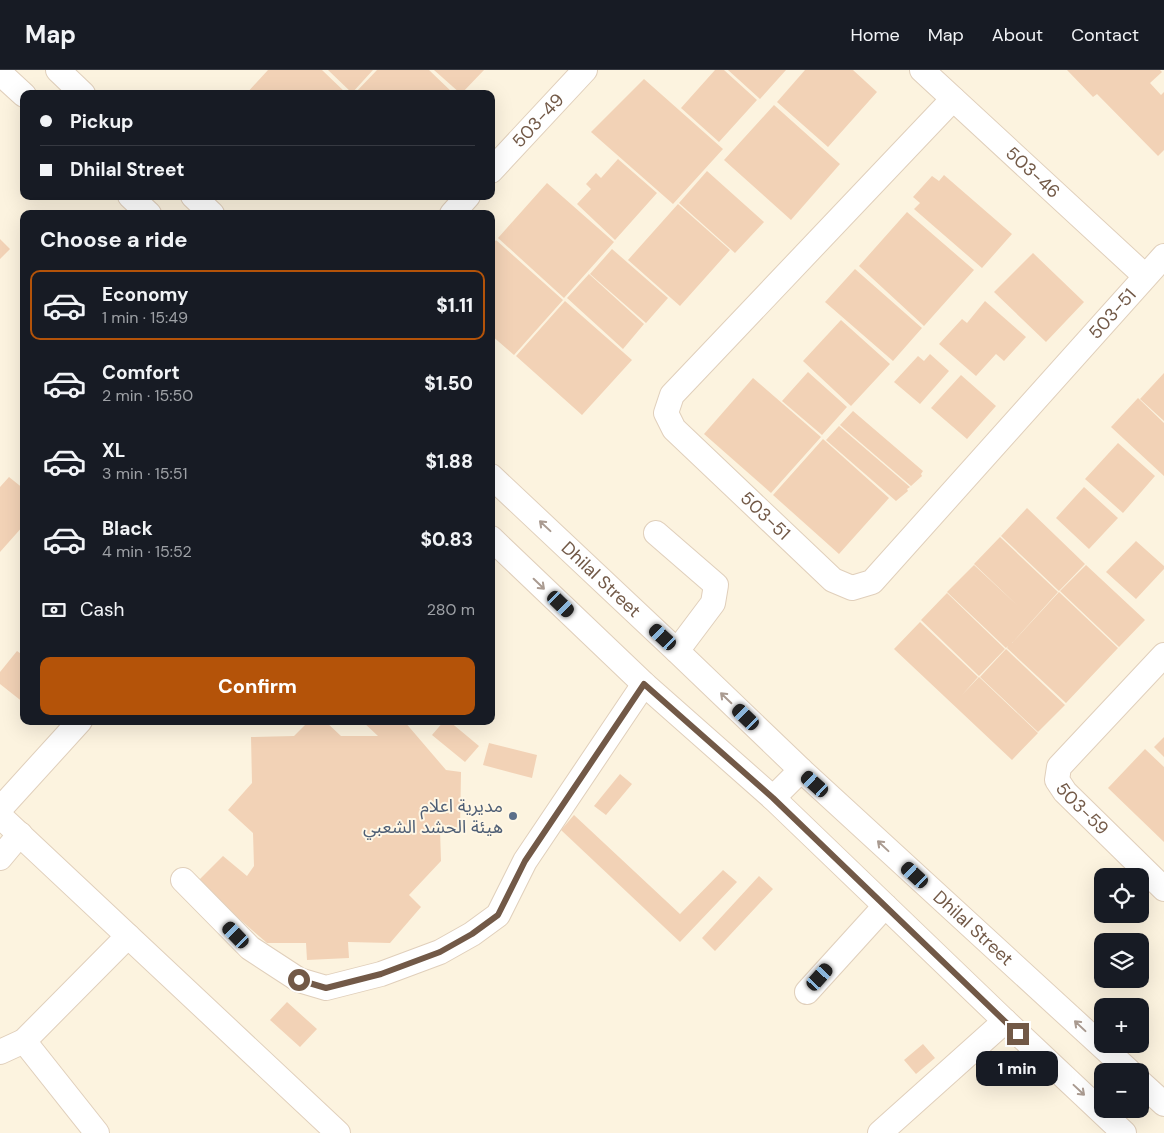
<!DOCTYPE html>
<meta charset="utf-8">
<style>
body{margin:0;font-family:"DM Sans","Noto Sans Arabic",sans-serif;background:#20242c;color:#f1f3f6;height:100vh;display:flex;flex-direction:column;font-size:19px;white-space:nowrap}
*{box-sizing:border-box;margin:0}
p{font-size:16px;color:#9ea1a6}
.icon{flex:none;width:28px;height:28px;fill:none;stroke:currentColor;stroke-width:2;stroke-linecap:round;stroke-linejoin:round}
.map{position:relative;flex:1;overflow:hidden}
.details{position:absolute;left:20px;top:140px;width:475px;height:515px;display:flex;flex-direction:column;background:#171b24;border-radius:10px;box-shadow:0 5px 20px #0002}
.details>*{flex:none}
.guide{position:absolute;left:20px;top:20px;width:475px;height:110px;border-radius:10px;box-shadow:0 5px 20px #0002;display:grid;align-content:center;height:110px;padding:0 20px;background:#171b24}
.fabs{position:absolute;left:1094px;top:798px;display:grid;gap:10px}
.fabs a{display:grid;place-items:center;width:55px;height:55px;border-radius:10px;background:#171b24;box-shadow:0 5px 20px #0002;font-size:25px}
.end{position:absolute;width:22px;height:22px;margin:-11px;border:6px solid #725947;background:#fff;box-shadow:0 0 0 2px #fff}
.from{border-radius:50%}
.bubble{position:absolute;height:35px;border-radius:10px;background:#171b24;box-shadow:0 5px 20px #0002;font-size:16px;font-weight:800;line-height:35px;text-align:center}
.car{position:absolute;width:15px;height:30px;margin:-15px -8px;border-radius:6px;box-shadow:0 0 4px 1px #0007;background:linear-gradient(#222 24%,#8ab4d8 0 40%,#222 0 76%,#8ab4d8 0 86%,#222 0)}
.guide b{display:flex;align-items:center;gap:18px;height:48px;font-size:19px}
.guide b+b{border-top:1px solid #363941}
.guide i{width:12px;height:12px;background:#f1f3f6}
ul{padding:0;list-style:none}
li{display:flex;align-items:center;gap:15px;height:70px;margin:0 10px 8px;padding:0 10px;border:2px solid transparent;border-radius:10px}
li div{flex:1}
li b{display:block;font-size:19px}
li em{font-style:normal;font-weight:800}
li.active{border-color:#b45309}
li>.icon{width:45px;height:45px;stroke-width:1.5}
h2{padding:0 20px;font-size:22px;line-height:60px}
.pay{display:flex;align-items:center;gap:12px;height:55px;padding:0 20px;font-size:19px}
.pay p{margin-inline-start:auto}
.cta{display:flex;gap:10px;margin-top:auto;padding:10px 20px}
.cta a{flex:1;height:58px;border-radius:10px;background:#b45309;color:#fff;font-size:20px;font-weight:800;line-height:58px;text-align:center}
header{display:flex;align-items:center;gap:30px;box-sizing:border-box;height:70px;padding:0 25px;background:#171b24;border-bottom:1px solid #363941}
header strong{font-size:24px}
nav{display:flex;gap:28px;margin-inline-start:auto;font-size:18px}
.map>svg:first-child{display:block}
.building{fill:#f2d2b6}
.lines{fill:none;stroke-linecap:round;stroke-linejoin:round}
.minor-casing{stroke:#e0cfbb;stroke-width:26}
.minor{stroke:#fff;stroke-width:24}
.oneway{stroke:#aa9b91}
.route{stroke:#725947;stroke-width:6}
.service-dot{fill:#5c6f8a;stroke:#fff7e5;stroke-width:2}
.labels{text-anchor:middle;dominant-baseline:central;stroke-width:4;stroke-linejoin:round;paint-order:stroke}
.street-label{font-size:18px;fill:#725947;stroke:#fff7e5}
.service-label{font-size:18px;fill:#4e5e75;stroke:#fff7e5;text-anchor:end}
</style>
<header>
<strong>Map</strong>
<nav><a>Home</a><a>Map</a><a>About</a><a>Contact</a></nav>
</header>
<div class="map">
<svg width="1164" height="1063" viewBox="0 0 1164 1063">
<rect width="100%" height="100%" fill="#fcf3df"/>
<path class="building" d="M268 0H322L347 24H246Z
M328 0H373L352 23Z
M377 0H429L454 24H354Z
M434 0H484L461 24Z
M715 0H724L757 30 719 72 681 38Z
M728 0H786L760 29Z
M805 0H853L877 22 828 77 777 32Z
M1067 0H1160L1162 2 1150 13 1161 25 1164 22V80L1158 86 1097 24 1093 27Z
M644 9 723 79 673 134 591 62Z
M774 35 840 94 791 150 724 90Z
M618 89 657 123 615 170 577 134 591 119 586 114 596 103 601 108Z
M707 101 764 152 735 183 679 133Z
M944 105 1012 164 982 198 914 139 920 133 913 127 932 106 939 111Z
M547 113 614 172 564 228 498 168Z
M678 134 730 180 680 236 628 190Z
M907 142 974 200 924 256 859 196Z
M0 169 10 179 0 189Z
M496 170 563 230 514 285 491 265V176Z
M612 179 668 228 646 253 590 204Z
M1033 183 1084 232 1046 272 994 222Z
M855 199 922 258 893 291 825 232Z
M589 204 644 254 623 279 567 228Z
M565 231 632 290 582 345 516 286Z
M985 231 1026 267 1004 291 996 284 976 306 939 274 962 249 967 253Z
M841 250 890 294 851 336 803 291Z
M930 284 949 301 920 334 894 312 918 286 924 291Z
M808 302 847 337 822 365 782 331Z
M1164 303V351L1140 329Z
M961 305 996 336 967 369 931 338Z
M753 308 821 367 771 423 704 364Z
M1138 328 1164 353V406L1111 357Z
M853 341 923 401 921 404 922 406 911 416 840 355Z
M839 356 910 417 907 419 908 421 896 431 826 370Z
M823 369 889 428 839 484 773 425Z
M1118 373 1155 406 1123 443 1085 409Z
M9 407 24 419V455L0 482V417Z
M1084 417 1118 448 1089 479 1056 448Z
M1027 438 1085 494 1059 521 1001 466Z
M1000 467 1058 522 1012 573 1059 522 1118 578 1066 633 1007 578 1008 576 1006 578 947 522 974 495 1019 537 974 494Z
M1136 471 1164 496V499L1136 529 1106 502Z
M1086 495 1145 550 1119 577 1060 521Z
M947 523 1005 579 979 606 921 550Z
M920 552 978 607 962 625 979 607 1038 663 1012 690 894 579Z
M1006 579 1065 635 1038 662 980 607Z
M17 581 24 586V633L0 614V602Z
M309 651H325L341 666H378L362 651H404L446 700 461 702 460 760H440L441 791 409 825 421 837 390 873 348 872 349 888 307 890 306 873H267L197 812 223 786 247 806 254 796 253 763 228 740 252 713 251 667 294 666Z
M444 651H449L479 676 465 692 432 665Z
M1164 667V687L1154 677Z
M489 673 537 685 532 708 483 695Z
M1145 679 1164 697V772L1108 718Z
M620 704 632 714 606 745 594 736Z
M574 745 680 844 723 800 737 812 680 872 561 760Z
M759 806 773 819 715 881 702 868Z
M287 932 317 959 300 977 270 950Z
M923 974 935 988 916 1004 904 990Z"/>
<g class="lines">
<g class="minor-casing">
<g id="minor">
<path d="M58 0 83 24"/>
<path id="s1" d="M922 0 1145 206"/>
<path d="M0 3 24 25"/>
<path id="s2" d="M953 29 672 325 666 343 674 359 833 510 852 518 872 512 1164 186"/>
<path id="s3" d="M491 101 585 0"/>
<path d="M130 126 149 144"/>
<path d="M193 126 212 144"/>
<path d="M452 144 468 126"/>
<path id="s4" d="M491 406 677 581 801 700 1129 1001"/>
<path d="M656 463 716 515 713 533 677 581"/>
<path d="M491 468 644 614 773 728 1005 951 1124 1063"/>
<path id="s5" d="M1164 585 1059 697 1057 710 1065 722 1164 819"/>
<path d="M773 728 801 700"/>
<path d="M0 739 80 651"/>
<path d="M0 746 338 1063"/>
<path d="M0 788 20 764"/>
<path d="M183 810 250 878 299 910 326 918 381 904 440 882 472 864 498 845 525 791 644 614"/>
<path d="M807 922 885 836"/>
<path d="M24 971 97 1063"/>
<path d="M0 982 24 971 128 866"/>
<path d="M1140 1012 1164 1034"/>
<path d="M880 1063 1005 951"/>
</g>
</g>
<use href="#minor" class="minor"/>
</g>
<defs><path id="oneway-shaft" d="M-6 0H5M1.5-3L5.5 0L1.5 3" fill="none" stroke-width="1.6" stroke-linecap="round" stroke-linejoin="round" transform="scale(1.25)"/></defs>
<g class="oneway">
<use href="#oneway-shaft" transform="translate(545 456) rotate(-137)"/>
<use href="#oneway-shaft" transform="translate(539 514) rotate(44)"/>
<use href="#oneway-shaft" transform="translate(726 628) rotate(-136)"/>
<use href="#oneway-shaft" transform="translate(883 776) rotate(-137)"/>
<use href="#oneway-shaft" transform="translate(1080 956) rotate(-137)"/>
<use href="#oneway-shaft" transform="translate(1079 1020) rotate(43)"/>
</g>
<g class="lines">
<path class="route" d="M299 910 326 918 381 904 440 882 472 864 498 845 525 791 644 614 773 728 1018 964"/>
</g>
<circle class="service-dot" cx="513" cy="746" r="5"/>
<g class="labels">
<g class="street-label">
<text stroke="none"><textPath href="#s3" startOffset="69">503-49</textPath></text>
<text stroke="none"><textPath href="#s1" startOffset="151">503-46</textPath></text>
<text stroke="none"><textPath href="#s2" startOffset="1066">503-51</textPath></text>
<text stroke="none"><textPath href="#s2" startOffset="571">503-51</textPath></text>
<text stroke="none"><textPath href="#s4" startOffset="151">Dhilal Street</textPath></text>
<text stroke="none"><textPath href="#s5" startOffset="205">503-59</textPath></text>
<text stroke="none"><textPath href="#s4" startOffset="661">Dhilal Street</textPath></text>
</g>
<g class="service-label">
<text x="503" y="736">مديرية اعلام<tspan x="503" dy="21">هيئة الحشد الشعبي</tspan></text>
</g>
</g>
</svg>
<div class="fabs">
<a><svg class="icon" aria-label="locate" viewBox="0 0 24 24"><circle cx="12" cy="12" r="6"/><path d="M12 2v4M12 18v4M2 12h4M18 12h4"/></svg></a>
<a><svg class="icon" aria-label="layers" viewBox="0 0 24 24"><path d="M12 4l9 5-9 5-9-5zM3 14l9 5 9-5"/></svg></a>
<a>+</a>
<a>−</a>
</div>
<i class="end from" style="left:299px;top:910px"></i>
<i class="end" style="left:1018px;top:964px"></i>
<div class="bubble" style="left:976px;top:981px;width:82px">1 min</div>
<i class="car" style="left:561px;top:534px;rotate:134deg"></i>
<i class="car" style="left:663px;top:567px;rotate:313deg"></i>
<i class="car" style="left:746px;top:647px;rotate:314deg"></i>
<i class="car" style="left:815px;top:714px;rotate:312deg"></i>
<i class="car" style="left:915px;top:805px;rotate:313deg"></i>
<i class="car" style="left:236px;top:865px;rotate:316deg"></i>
<i class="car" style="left:820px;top:907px;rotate:42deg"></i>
<div class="guide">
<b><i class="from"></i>Pickup</b>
<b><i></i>Dhilal Street</b>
</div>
<section class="details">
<h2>Choose a ride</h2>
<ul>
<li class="active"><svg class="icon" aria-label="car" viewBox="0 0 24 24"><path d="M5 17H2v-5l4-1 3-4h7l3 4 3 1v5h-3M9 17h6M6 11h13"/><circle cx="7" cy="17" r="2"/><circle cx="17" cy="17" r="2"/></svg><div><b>Economy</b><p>1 min · 15:49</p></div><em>$1.11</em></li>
<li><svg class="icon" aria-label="car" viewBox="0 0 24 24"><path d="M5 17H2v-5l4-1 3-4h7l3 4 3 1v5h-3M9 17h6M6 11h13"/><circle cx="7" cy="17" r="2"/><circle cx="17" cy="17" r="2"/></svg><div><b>Comfort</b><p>2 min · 15:50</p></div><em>$1.50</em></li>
<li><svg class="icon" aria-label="car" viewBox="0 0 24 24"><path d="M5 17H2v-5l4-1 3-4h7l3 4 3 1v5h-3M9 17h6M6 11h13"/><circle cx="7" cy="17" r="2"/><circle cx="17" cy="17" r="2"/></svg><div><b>XL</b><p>3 min · 15:51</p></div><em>$1.88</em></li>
<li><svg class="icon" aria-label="car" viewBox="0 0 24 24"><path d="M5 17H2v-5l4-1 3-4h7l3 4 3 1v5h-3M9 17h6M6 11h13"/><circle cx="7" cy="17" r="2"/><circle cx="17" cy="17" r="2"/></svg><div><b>Black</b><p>4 min · 15:52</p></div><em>$0.83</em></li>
</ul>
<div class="pay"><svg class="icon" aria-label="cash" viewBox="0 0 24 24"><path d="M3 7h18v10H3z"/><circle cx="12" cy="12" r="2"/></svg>Cash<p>280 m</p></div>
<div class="cta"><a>Confirm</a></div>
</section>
</div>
